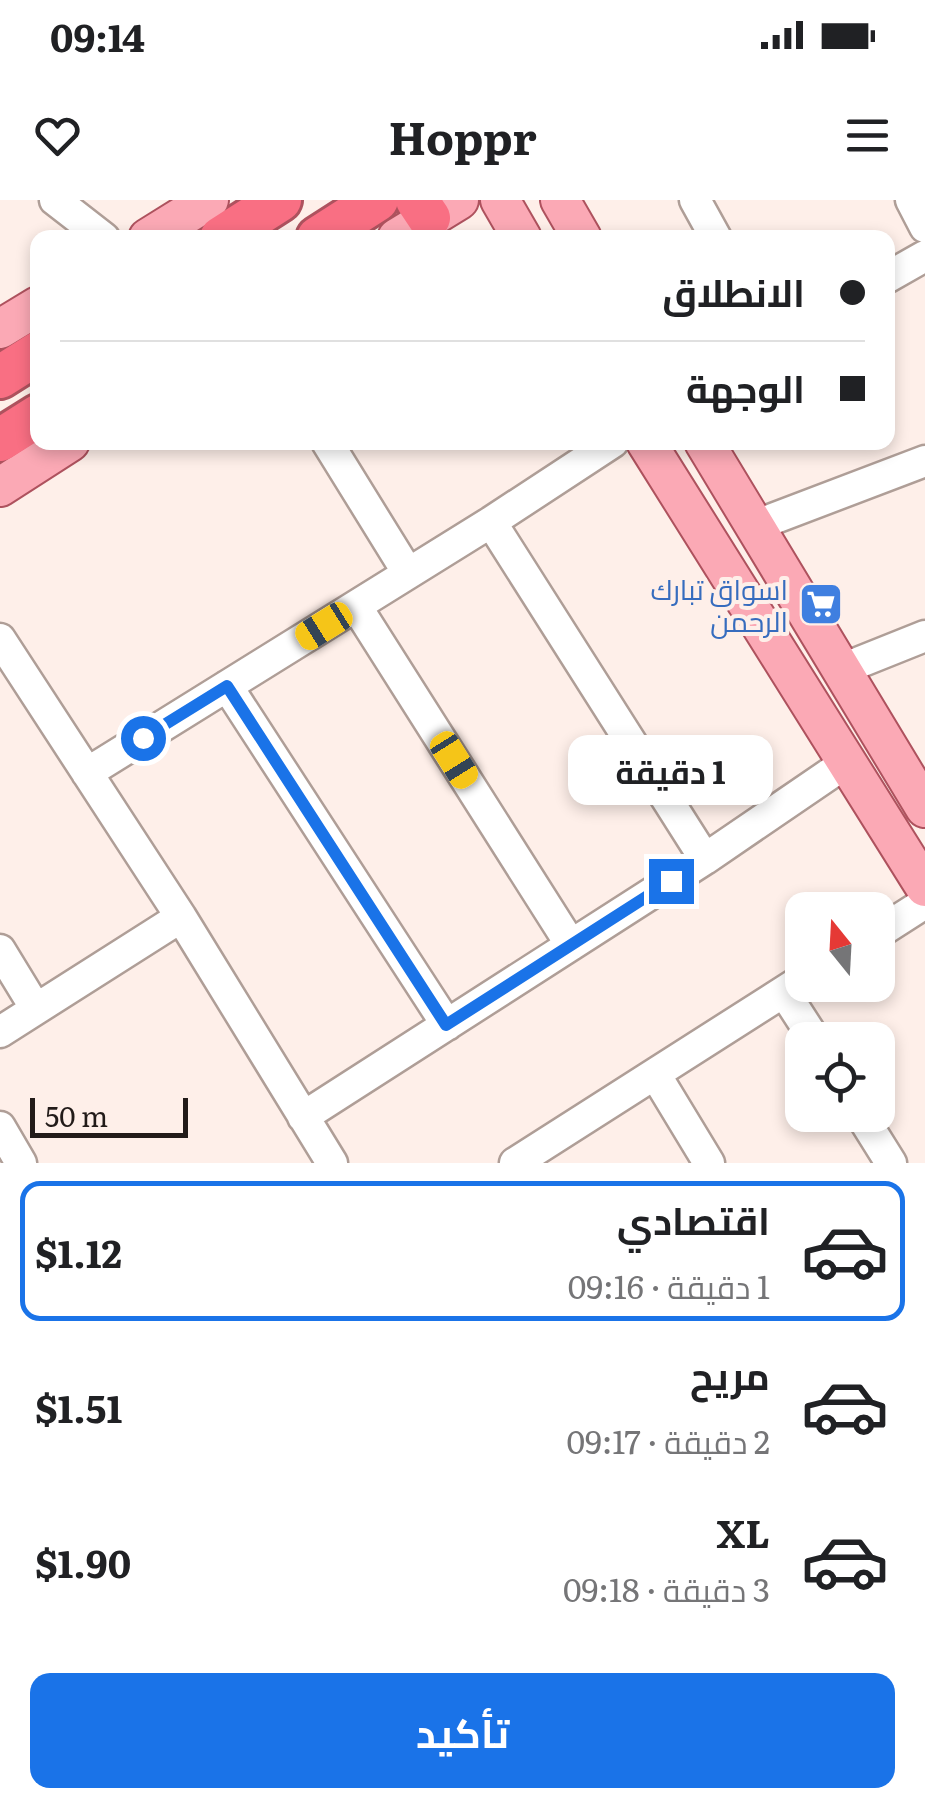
<!DOCTYPE html>
<html lang="ar">
<meta charset="utf-8">
<style>
body{margin:0;font-family:Literata,Cairo,serif;background:#f6f6f6;color:#202124;direction:rtl;height:100vh;display:flex;flex-direction:column;font-size:38px;white-space:nowrap}
*{box-sizing:border-box;margin:0}
p{font-size:32px;color:#757577}
.icon{flex:none;width:55px;height:55px;fill:none;stroke:currentColor;stroke-width:2;stroke-linecap:round;stroke-linejoin:round}
.map{position:relative;height:963px;overflow:hidden;direction:ltr}
.side{display:flex;flex-direction:column;background:#fff;flex:1}
.side>*{flex:none}
.hud{position:absolute;left:30px;top:30px;width:865px;height:220px;border-radius:20px;box-shadow:0 5px 15px #0003;direction:rtl;display:grid;align-content:center;height:220px;padding:0 30px;background:#fff}
.needle{width:65px;rotate:342deg}
.tools{position:absolute;left:785px;top:692px;display:grid;gap:20px}
.tools a{display:grid;place-items:center;width:110px;height:110px;border-radius:20px;background:#fff;box-shadow:0 5px 15px #0003;font-size:50px}
.scale{position:absolute;left:30px;bottom:25px;width:158px;box-sizing:border-box;padding-left:10px;border:5px solid #221b19;border-top:0;font-size:28px;line-height:35px;white-space:nowrap;color:#221b19;-webkit-text-stroke:8px #feefe9;paint-order:stroke}
.end{position:absolute;width:45px;height:45px;margin:-22px;border:12px solid #1a73e8;background:#fff;box-shadow:0 0 0 5px #fff}
.from{border-radius:50%}
.bubble{position:absolute;height:70px;border-radius:20px;background:#fff;box-shadow:0 5px 15px #0003;font-size:32px;font-weight:700;line-height:70px;text-align:center;direction:rtl}
.car{position:absolute;width:30px;height:60px;margin:-30px -15px;border-radius:12px;box-shadow:0 0 8px 2px #0007;background:linear-gradient(#f5c518 24%,#345 0 40%,#f5c518 0 76%,#345 0 86%,#f5c518 0)}
.hud b{display:flex;align-items:center;gap:35px;height:95px;font-size:38px}
.hud b+b{border-top:2px solid #e0e0e0}
.hud i{width:25px;height:25px;background:#202124}
ul{padding:18px 0 0;list-style:none}
li{display:flex;align-items:center;gap:30px;height:140px;margin:0 20px 15px;padding:0 10px;border:5px solid transparent;border-radius:20px}
li div{flex:1}
li b{display:block;font-size:38px}
li em{font-style:normal;font-weight:700}
li.on{border-color:#1a73e8}
li>.icon{width:90px;height:90px;stroke-width:1.5}
.primary-button{display:flex;gap:20px;margin-top:auto;padding:20px 30px}
.primary-button a{flex:1;height:115px;border-radius:20px;background:#1a73e8;color:#fff;font-size:40px;font-weight:700;line-height:115px;text-align:center}
.status{display:flex;justify-content:space-between;align-items:center;height:70px;padding:0 50px;background:#fff;direction:ltr}
.status svg{height:28px;fill:currentColor}
header{display:flex;justify-content:space-between;align-items:center;height:130px;padding:0 30px;background:#fff;font-size:45px;font-weight:700}
.map>svg:first-child{display:block}
.lines{fill:none;stroke-linecap:round;stroke-linejoin:round}
.minor-casing{stroke:#af9e97;stroke-width:35}
.major-casing{stroke:#ae525e;stroke-width:42}
.highway-casing{stroke:#ae525e;stroke-width:48}
.minor{stroke:#fff;stroke-width:30}
.major{stroke:#fba9b5;stroke-width:38}
.highway{stroke:#f96f83;stroke-width:42}
.route{stroke:#1a73e8;stroke-width:12}
.labels{text-anchor:middle;dominant-baseline:central;stroke-width:8;stroke-linejoin:round;paint-order:stroke}
.shop-label{font-size:28px;fill:#366cbe;stroke:#feefe9;text-anchor:end}
</style>
<div class="status"><b>09:14</b><svg viewBox="0 0 49 12"><path d="M0 12V9h3v3zM5 12V6h3v6zM10 12V3h3v9zM15 12V0h3v12zM26 1h20v11H26zM47 4h2v5h-2z"/></svg></div>
<header><svg class="icon" aria-label="menu" viewBox="0 0 24 24"><path d="M4 6h16M4 12h16M4 18h16"/></svg>Hoppr<svg class="icon" aria-label="heart" viewBox="0 0 24 24"><path d="M12 20l-8-8c-3-5 5-10 8-4 3-6 11-1 8 4z"/></svg></header>
<div class="map">
<svg width="925" height="963" viewBox="0 0 925 963">
<rect width="100%" height="100%" fill="#feefe9"/>
<g class="lines">
<g class="minor-casing">
<path id="minor" d="M55 0 104 38
M695 0 716 38
M911 0 925 27
M888 77 925 56
M327 242 408 373
M491 322 705 659
M754 326 925 261
M356 406 571 745
M0 439 181 717 332 963
M840 470 925 436
M227 486 447 825
M87 573 491 322 613 242
M878 733 925 703
M0 750 36 809
M784 792 815 840
M0 832 181 717
M655 874 709 963
M861 915 891 963
M303 917 705 659 847 562
M0 927 21 963
M515 963 802 780"/>
</g>
<g class="major-casing">
<path id="major" d="M500 0 522 38
M560 0 582 38
M148 38 209 0
M397 38 459 0
M0 129 38 106
M646 242 925 687
M704 242 925 608
M0 287 70 242"/>
</g>
<g class="highway-casing">
<path id="highway" d="M417 0 429 18
M221 38 280 0
M318 38 377 0
M0 177 38 153
M0 240 38 216"/>
</g>
<use href="#minor" class="minor"/>
<use href="#major" class="major"/>
<use href="#highway" class="highway"/>
</g>
<g class="lines">
<path class="route" d="M143 538 227 486 446 825 671 681"/>
</g>
<defs>
<g id="supermarket-square" transform="scale(2.25)"><rect x="-9" y="-9" width="18" height="18" rx="4" fill="#3f7fe0" stroke="#feefe9"/><path d="M-6-5.5h2.5l.6 2H6L4.5 2H-2.5L-4.4-4H-6ZM-1.5 3.2a1.3 1.3 0 1 0 .1 0ZM3 3.2a1.3 1.3 0 1 0 .1 0Z" fill="#fff"/></g>
</defs>
<g fill-rule="evenodd">
<use href="#supermarket-square" x="821" y="404"/>
</g>
<g class="labels">
<g class="shop-label">
<text x="788" y="388">اسواق تبارك<tspan x="788" dy="32">الرحمن</tspan></text>
</g>
</g>
</svg>
<div class="tools">
<a><svg class="needle" viewBox="-14 -14 28 28"><path d="M0-13l5 13h-10z" fill="#e53935"/><path d="M0 13l5-13h-10z" fill="#757577"/></svg></a>
<a><svg class="icon" aria-label="locate" viewBox="0 0 24 24"><circle cx="12" cy="12" r="6"/><path d="M12 2v4M12 18v4M2 12h4M18 12h4"/></svg></a>
</div>
<div class="scale">50 m</div>
<i class="end from" style="left:143px;top:538px"></i>
<i class="end" style="left:671px;top:681px"></i>
<div class="bubble" style="left:568px;top:535px;width:205px">1 دقيقة</div>
<i class="car" style="left:324px;top:426px;rotate:238deg"></i>
<i class="car" style="left:454px;top:560px;rotate:148deg"></i>
<div class="hud">
<b><i class="from"></i>الانطلاق</b>
<b><i></i>الوجهة</b>
</div>
</div>
<section class="side">
<ul>
<li class="on"><svg class="icon" aria-label="car" viewBox="0 0 24 24"><path d="M5 17H2v-5l4-1 3-4h7l3 4 3 1v5h-3M9 17h6M6 11h13"/><circle cx="7" cy="17" r="2"/><circle cx="17" cy="17" r="2"/></svg><div><b>اقتصادي</b><p>1 دقيقة · 09:16</p></div><em>$1.12</em></li>
<li><svg class="icon" aria-label="car" viewBox="0 0 24 24"><path d="M5 17H2v-5l4-1 3-4h7l3 4 3 1v5h-3M9 17h6M6 11h13"/><circle cx="7" cy="17" r="2"/><circle cx="17" cy="17" r="2"/></svg><div><b>مريح</b><p>2 دقيقة · 09:17</p></div><em>$1.51</em></li>
<li><svg class="icon" aria-label="car" viewBox="0 0 24 24"><path d="M5 17H2v-5l4-1 3-4h7l3 4 3 1v5h-3M9 17h6M6 11h13"/><circle cx="7" cy="17" r="2"/><circle cx="17" cy="17" r="2"/></svg><div><b>XL</b><p>3 دقيقة · 09:18</p></div><em>$1.90</em></li>
</ul>
<div class="primary-button"><a>تأكيد</a></div>
</section>
